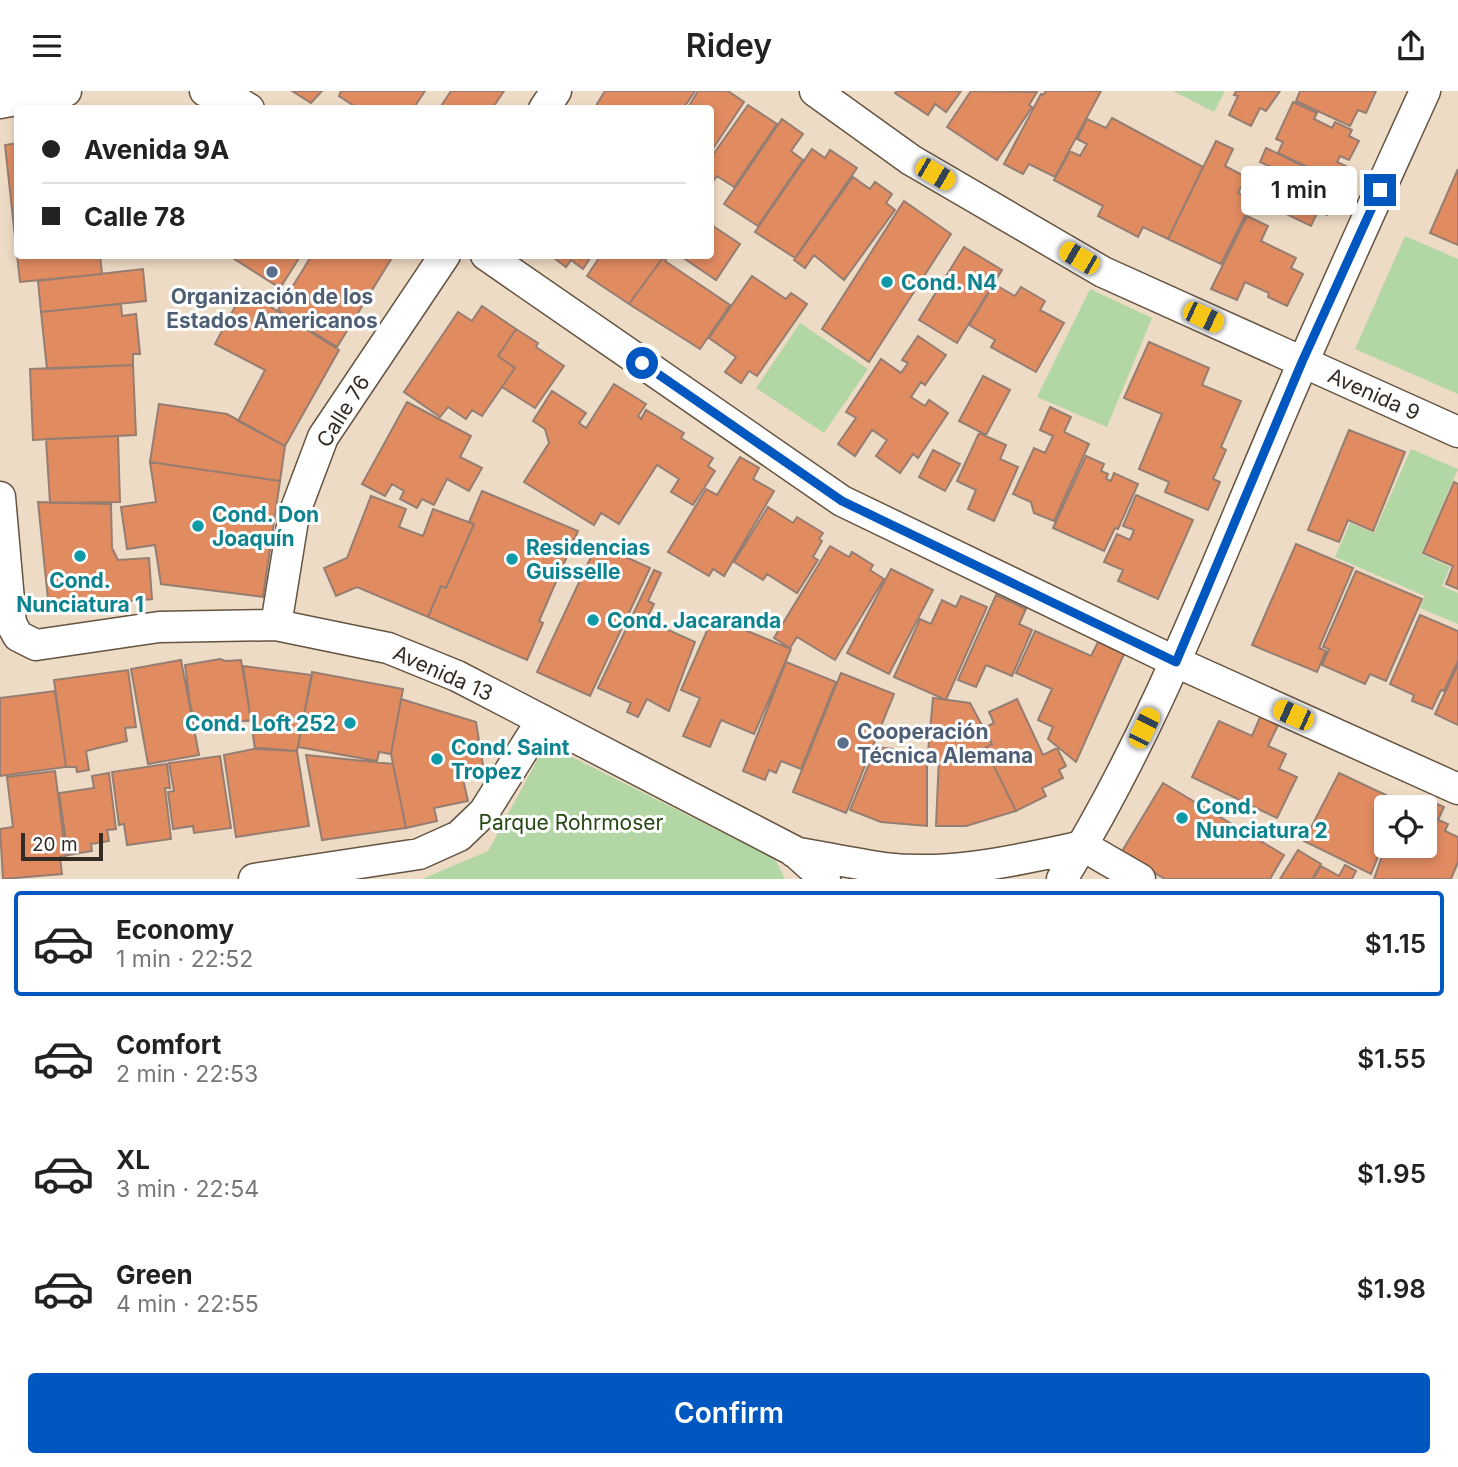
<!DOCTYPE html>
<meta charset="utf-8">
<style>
body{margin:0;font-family:Inter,sans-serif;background:#f2f2f2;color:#222;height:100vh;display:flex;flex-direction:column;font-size:26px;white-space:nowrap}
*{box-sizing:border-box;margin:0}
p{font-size:23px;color:#767676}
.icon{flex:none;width:38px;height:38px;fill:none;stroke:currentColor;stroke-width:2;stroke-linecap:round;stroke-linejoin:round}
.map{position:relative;height:788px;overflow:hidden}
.details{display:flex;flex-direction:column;background:#fff;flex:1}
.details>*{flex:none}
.guide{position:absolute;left:14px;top:14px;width:700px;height:154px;border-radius:7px;box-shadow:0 4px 10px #0003;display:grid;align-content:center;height:154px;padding:0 28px;background:#fff}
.fabs{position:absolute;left:1374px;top:704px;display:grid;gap:14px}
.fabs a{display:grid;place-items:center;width:63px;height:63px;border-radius:7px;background:#fff;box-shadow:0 4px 10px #0003;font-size:35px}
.scale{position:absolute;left:21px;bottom:18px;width:82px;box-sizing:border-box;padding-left:7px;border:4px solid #342c24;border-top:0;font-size:19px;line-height:24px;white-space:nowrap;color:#342c24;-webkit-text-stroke:5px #fff;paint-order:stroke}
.end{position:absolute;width:32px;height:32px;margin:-16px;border:9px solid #0057c0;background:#fff;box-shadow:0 0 0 4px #fff}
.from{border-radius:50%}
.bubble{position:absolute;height:49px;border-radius:7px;background:#fff;box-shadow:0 4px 10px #0003;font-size:23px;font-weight:600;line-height:49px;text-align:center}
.car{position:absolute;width:21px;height:42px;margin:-21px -10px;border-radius:9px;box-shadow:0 0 5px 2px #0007;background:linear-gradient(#f5c518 24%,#345 0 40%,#f5c518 0 76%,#345 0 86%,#f5c518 0)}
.guide b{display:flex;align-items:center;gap:24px;height:66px;font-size:26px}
.guide b+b{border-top:2px solid #e0e0e0}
.guide i{width:18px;height:18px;background:#222}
ul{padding:12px 0 0;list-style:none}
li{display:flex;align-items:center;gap:21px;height:105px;margin:0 14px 10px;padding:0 14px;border:4px solid transparent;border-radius:7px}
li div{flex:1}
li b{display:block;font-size:26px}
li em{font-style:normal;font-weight:600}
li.current{border-color:#0057c0}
li>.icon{width:63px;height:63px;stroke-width:1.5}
.action{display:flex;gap:14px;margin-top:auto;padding:14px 28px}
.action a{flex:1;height:80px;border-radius:7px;background:#0057c0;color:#fff;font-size:28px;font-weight:600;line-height:80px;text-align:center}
header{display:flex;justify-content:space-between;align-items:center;height:91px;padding:0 28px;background:#fff;font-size:32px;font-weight:600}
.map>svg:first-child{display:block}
.green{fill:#b3d6a5}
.building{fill:#e18b61;stroke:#967d72;stroke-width:2}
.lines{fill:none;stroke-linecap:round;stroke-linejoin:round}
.minor-casing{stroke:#645441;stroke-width:33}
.minor{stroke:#fff;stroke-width:30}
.route{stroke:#0057c0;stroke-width:9}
.service-dot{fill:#5c6f8a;stroke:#fff;stroke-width:2.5}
.culture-dot{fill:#0f9aa8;stroke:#fff;stroke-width:2.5}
.labels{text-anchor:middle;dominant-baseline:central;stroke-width:6;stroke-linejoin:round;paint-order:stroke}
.culture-label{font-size:21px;font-weight:bold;fill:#0d838f;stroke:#fff;text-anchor:start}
.service-label{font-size:21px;font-weight:bold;fill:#4e5e75;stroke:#fff}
.street-label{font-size:21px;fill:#342c24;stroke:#fff}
.park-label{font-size:21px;fill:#254813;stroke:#fff}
</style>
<header><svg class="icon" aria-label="menu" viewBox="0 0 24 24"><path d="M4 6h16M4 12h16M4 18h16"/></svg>Ridey<svg class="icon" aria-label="share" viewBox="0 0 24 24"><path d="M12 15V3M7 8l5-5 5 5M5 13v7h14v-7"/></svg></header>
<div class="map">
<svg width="1458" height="788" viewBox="0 0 1458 788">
<rect width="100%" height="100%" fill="#eedbc5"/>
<path class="green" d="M1173 0H1225L1214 21Z
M1405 145 1458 168V303L1355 258Z
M1090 198 1152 227 1107 336 1037 306Z
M800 232 868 278 824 342 756 297Z
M1411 358 1458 378 1421 463 1450 476 1442 495 1458 502V533L1420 517 1425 505 1335 466 1350 432 1374 442Z
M546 653 775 768 785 788H422L488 760Z"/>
<path class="building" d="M292 0H322L311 12Z
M341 0H425L413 18H359L339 5Z
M451 0H504L492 18H439Z
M605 0H695L683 18H594Z
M698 0H728L744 11 710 62V18H687Z
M897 0H961L946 21 935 13 928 24 895 2Z
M971 0 1037 1 1029 14 1032 16 997 69 947 36Z
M1046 0H1101L1055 86 1029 73 1023 83 1004 73 1041 3 1043 4Z
M1236 0H1280L1266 20 1260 17 1251 35 1229 24 1238 5 1234 4Z
M1300 0H1376L1366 22 1358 19 1350 35 1296 10Z
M1293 11 1317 22 1314 28 1332 37 1335 31 1352 39 1349 45 1359 50 1349 69 1340 65 1337 71 1346 75 1339 91 1278 62 1283 51 1276 48Z
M748 14 777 33 734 96 717 85 710 94V68Z
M1112 27 1203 76 1168 148 1143 136 1138 146 1098 125 1103 115 1054 89 1070 60 1080 65 1087 53 1077 48 1087 28 1106 37Z
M782 28 803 43 791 60 803 69 758 135 724 113Z
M1216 50 1233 58 1225 75 1246 86 1238 102 1253 109 1221 173 1168 148Z
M18 52V164H100L102 183 20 191 5 54Z
M1266 57 1342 94 1327 124 1318 120 1311 135 1257 109 1267 89 1272 91 1278 79 1260 71Z
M812 58 825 67 830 59 857 77 795 167 755 141Z
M1458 78V154L1430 142Z
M853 86 870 98 875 91 892 103 886 112 895 119 844 189 814 164 805 177 794 169Z
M904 110 951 143 869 271 822 238Z
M1247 125 1268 135 1261 150 1296 167 1291 177 1303 183 1287 215 1268 206 1269 202 1245 191 1237 209 1211 198Z
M710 133 740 153 716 189 679 164H710Z
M964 156 1002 179 957 252 919 229Z
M228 164H301L280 197Z
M312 164 393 165 337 256 278 219Z
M550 164H592L583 178 571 169 566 176Z
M601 164H665L629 213 587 185Z
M665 164H669L665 170 730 214 700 258 629 213Z
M143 178 146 210 41 221 38 190Z
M752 185 786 208 791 202 807 213 757 285 749 280 741 292 725 281 736 266 709 247Z
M994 193 1015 205 1021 196 1045 210 1040 219 1064 232 1036 281 991 256 995 249 969 234Z
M244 199 339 259 285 355 238 330 265 279 215 253Z
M121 213 122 225 136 223 140 263H133V274L47 278 41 221Z
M482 215 516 238 498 265 515 277 482 325 472 319 466 328 448 316 440 326 404 301 458 221 472 230Z
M516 238 538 252 536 256 564 275 535 317 502 296 515 277 498 265Z
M918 245 946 264 925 294 921 291 911 306 925 315 929 309 948 322 918 367 913 363 900 382 876 365 887 349 872 339 855 365 838 353 856 327 846 321 881 268 901 282 908 272 902 269Z
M1149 251 1209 277 1202 294 1241 310 1221 356 1226 359 1213 388 1220 391 1208 419 1165 401 1169 391 1139 378 1162 323 1124 307Z
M133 274 136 344 33 349 30 278Z
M983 285 1010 299 986 344 959 330Z
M614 293 646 313 638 325 641 328 646 319 684 342 681 347 713 367 708 375 715 380 693 414 671 401 679 388 657 374 619 433 601 422 594 434 524 391 549 352 545 338 533 330 552 300 586 322 579 332 586 337Z
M407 311 471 345 460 366 482 377 469 400 447 388 434 414 422 408 417 417 400 408 404 400 392 393 385 405 362 393Z
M159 313 227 323 285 355 280 390 150 371Z
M1050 316 1071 326 1064 341 1089 353 1054 430 1034 422 1031 411 1013 403 1034 357 1045 362 1053 345 1040 339Z
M1349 339 1405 361 1373 440 1348 429 1339 451 1308 439Z
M979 342 1006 354 1000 368 1018 376 994 430 968 418 976 399 957 390Z
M118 345 120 411 50 412 46 348Z
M933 359 960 373 945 400 919 386Z
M1086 365 1104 373 1101 380 1108 383 1106 388 1111 390 1114 382 1138 393 1118 438 1115 437 1104 460 1053 437Z
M740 366 759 377 753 388 774 400 724 485 713 478 709 485 668 461 706 398 717 404Z
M150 371 280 390 263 506 161 493 155 454 127 458 121 416 156 411Z
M1454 391 1458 393V498L1446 493 1453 475 1423 462Z
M482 400 578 440 539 530 543 532 527 569 428 526 441 495 446 497 474 433 469 431Z
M1136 404 1193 429 1158 508 1118 490 1123 479 1104 471 1117 443 1130 449 1134 439 1123 435Z
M371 405 406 418 399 436 423 445 433 418 474 433 446 497 441 495 428 526 357 496 336 505 324 477 347 467Z
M38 411 111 413 112 457 118 469 149 467 152 508 49 518Z
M768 416 793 432 797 426 823 442 819 448 822 450 813 466 818 469 797 502 767 483 763 489 734 471Z
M597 453 650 477 590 605 537 581Z
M1296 453 1353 477 1319 557 1326 560 1317 581 1252 554Z
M830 455 849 466 852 461 873 474 870 479 884 488 835 569 797 546 790 557 774 547Z
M891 478 933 499 889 583 847 562Z
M654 479 661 482 648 510 654 513 646 529 695 551 669 620 647 608 638 626 627 621 631 612 598 597Z
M1356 480 1422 508 1386 590 1370 583 1365 593 1322 574 1329 558 1323 556Z
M996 504 1026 518 1019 533 1032 539 1012 585 986 574 976 596 958 589Z
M961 505 987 516 946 609 894 586 920 528 931 533 942 509 956 516Z
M1420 524 1458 540V570L1444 600 1441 599 1432 618 1412 610 1414 604 1390 593Z
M713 526 791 558 754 643 721 629 710 656 683 645 700 607 681 599Z
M1035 540 1091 565 1098 551 1124 563 1076 671 1048 648 1053 636 1038 629 1052 598 1016 582Z
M220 568 225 570 241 569 251 629 196 636 190 613 185 574Z
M181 569 199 664 148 673 131 578Z
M786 571 836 591 801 678 781 670 776 682 769 679 765 689 743 680Z
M1458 573V634L1435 623Z
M243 575 312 584 297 660 255 658Z
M128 579 136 636 125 637 127 650 86 660 89 679 77 681 76 676H66L54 589Z
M312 581 403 598 391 663 379 661 377 670 298 656Z
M841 582 894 603 846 722 793 701Z
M55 600 66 676 0 685V607Z
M933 607 970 612 992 653 985 657 1016 720 966 735H936L939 665 928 662Z
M401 608 476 631 483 674 472 677 473 682 462 684 468 710 434 717 437 730 406 737 391 663Z
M1017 608 1043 664 1057 657 1066 675 1059 679 1063 687 1042 697 1046 705 1016 720 985 657 992 653 984 637 994 632 989 621Z
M1261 624 1279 632 1268 655 1286 663 1279 678 1297 686 1277 727 1192 686 1219 630 1252 645Z
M876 656 927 662V735L881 731 850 719Z
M259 657 297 660 309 735 236 746 224 664Z
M306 664 393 673 406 737 322 749Z
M220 665 231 737 194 742 193 735 173 738 168 701 174 700 169 672Z
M167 673 170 697H165L171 748 127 754 124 733 119 734 112 681Z
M55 680 66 765 60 766 62 783 3 788 0 738 13 736 7 686Z
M109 682 116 738 107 739 109 750 91 753 92 760 68 764 59 702 94 697 92 685Z
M1339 682 1401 711 1399 716H1386V746L1371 783 1304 750Z
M1163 692 1284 764 1270 788H1165L1121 762Z
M1418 705 1444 716 1438 729 1448 733 1445 740 1458 746V771L1451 788H1374L1386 754H1424V716H1413Z
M1298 759 1321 773 1312 788H1280Z
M1345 774 1356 780 1352 788H1313L1321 775 1339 785Z"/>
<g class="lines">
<g class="minor-casing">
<path id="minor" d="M205 0 230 6 249 18
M815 0 911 69 1103 181 1458 341
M0 12 66 0
M544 18 556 0
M486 164 842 410 1176 571 1458 698
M0 406 11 532 18 545 36 554 159 536 276 534 388 557 457 585 794 760 825 788
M276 534 294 423 323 346 445 164
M794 761C824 766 855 773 885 777 951 785 1018 769 1083 755L1140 788
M254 788 419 763 459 745 484 721 542 629
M1062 788C1146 653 1204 504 1266 358 1316 238 1371 119 1425 0"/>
</g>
<use href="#minor" class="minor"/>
</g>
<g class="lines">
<path class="route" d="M642 272 842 410 1176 571 1302 271 1380 99"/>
</g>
<g class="service-dot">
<circle cx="272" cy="181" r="7"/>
<circle cx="843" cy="652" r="7"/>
</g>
<g class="culture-dot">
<circle cx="887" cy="191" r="7"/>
<circle cx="198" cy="435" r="7"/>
<circle cx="80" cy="465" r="7"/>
<circle cx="512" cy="468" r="7"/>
<circle cx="593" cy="529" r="7"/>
<circle cx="350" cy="632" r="7"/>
<circle cx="437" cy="668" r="7"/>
<circle cx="1182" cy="727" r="7"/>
</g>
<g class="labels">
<g class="culture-label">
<text x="901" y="191">Cond. N4</text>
<text x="212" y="423">Cond. Don<tspan x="212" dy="24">Joaquín</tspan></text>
<text x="526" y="456">Residencias<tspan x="526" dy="24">Guisselle</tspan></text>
<text x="80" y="489" text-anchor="middle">Cond.<tspan x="80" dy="24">Nunciatura 1</tspan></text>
<text x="607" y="529">Cond. Jacaranda</text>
<text x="336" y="632" text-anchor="end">Cond. Loft 252</text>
<text x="451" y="656">Cond. Saint<tspan x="451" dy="24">Tropez</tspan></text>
<text x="1196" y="715">Cond.<tspan x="1196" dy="24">Nunciatura 2</tspan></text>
</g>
<g class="service-label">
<text x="272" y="205">Organización de los<tspan x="272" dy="24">Estados Americanos</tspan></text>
<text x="857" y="640" text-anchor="start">Cooperación<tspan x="857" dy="24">Técnica Alemana</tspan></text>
</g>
<g class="street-label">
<text transform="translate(1374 303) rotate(24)">Avenida 9</text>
<text transform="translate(343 320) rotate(-58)">Calle 76</text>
<text transform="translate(443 582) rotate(24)">Avenida 13</text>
</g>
<g class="park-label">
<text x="571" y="731">Parque Rohrmoser</text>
</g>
</g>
</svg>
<div class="fabs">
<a><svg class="icon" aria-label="locate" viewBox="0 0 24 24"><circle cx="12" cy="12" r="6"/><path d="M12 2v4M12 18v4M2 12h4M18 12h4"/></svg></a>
</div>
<div class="scale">20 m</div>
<i class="end from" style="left:642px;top:272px"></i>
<i class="end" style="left:1380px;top:99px"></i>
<div class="bubble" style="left:1241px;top:75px;width:116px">1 min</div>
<i class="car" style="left:935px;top:83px;rotate:120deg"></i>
<i class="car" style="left:1079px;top:167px;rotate:300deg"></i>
<i class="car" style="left:1203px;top:226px;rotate:115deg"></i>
<i class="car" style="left:1293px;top:624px;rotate:294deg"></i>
<i class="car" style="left:1144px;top:637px;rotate:26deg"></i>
<div class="guide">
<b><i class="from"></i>Avenida 9A</b>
<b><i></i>Calle 78</b>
</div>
</div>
<section class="details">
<ul>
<li class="current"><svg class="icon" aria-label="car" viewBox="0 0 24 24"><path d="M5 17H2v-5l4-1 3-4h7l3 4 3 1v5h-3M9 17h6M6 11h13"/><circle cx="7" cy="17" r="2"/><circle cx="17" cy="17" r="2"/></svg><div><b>Economy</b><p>1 min · 22:52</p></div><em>$1.15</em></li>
<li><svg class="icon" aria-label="car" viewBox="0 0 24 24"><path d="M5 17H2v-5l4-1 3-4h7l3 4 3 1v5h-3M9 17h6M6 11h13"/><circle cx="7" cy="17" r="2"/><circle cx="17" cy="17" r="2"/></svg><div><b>Comfort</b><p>2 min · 22:53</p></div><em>$1.55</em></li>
<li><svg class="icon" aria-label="car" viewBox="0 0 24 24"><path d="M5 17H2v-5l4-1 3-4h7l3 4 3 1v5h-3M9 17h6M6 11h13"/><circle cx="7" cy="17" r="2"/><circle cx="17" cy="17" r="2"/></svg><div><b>XL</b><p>3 min · 22:54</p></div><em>$1.95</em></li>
<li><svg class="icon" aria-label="car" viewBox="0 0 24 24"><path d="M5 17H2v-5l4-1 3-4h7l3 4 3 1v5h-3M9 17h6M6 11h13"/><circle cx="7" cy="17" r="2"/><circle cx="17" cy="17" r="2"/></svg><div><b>Green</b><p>4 min · 22:55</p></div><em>$1.98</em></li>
</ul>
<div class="action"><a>Confirm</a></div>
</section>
